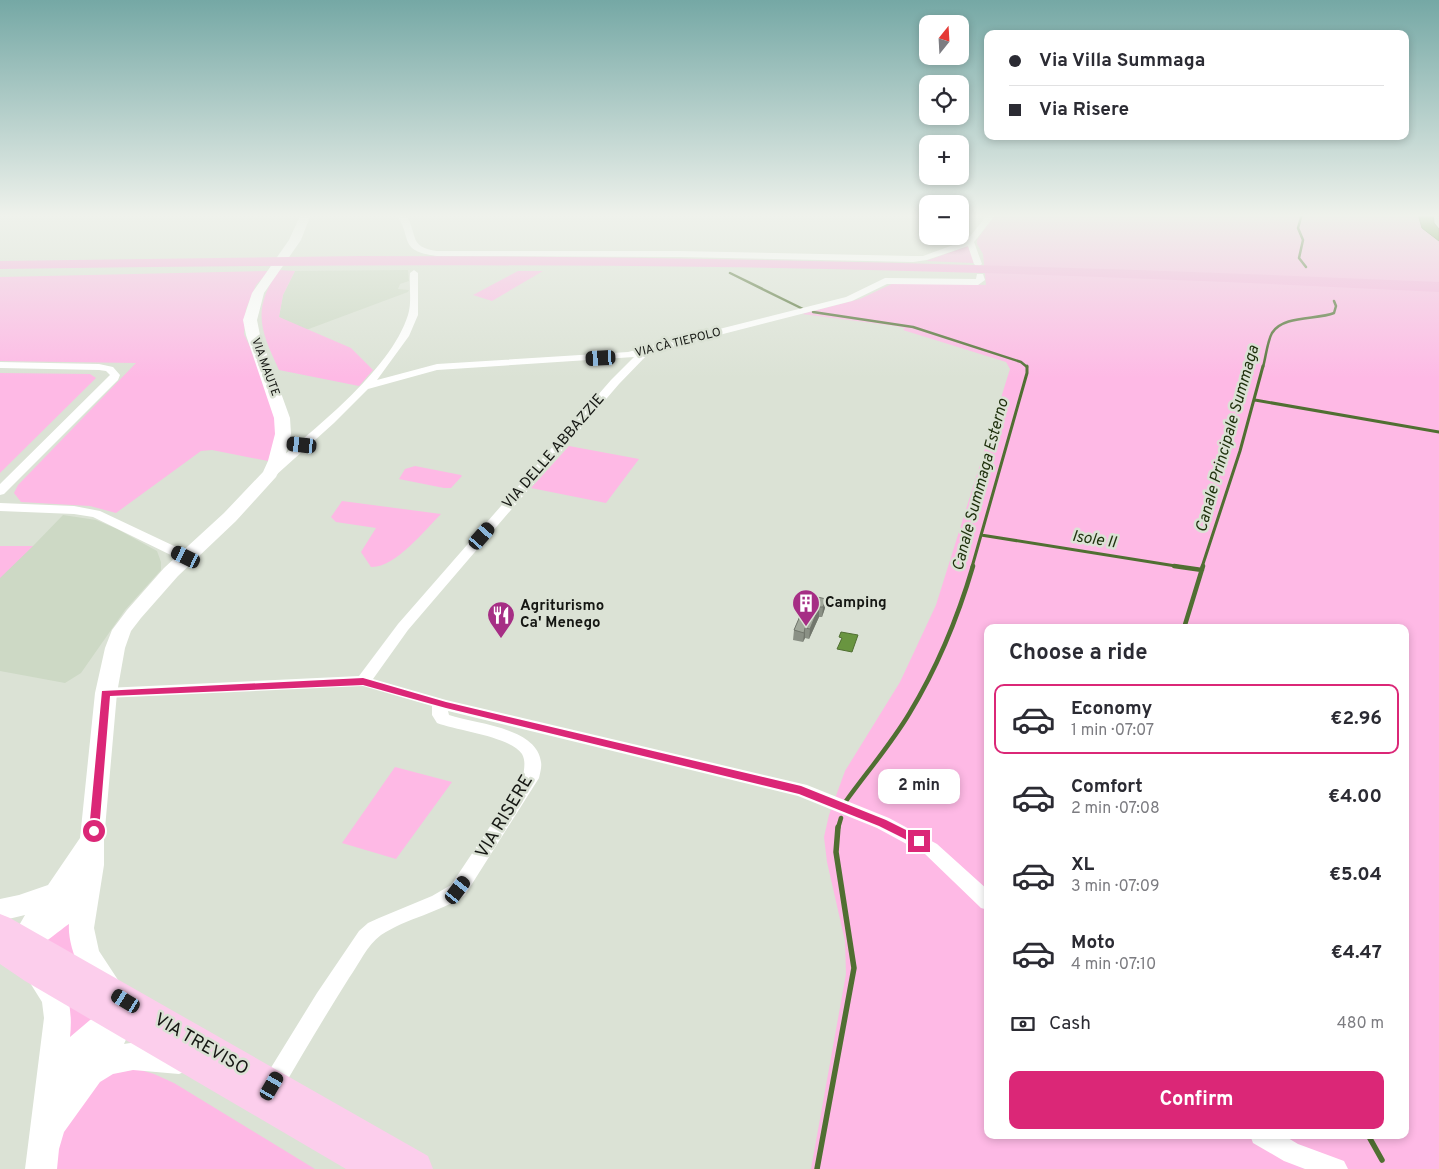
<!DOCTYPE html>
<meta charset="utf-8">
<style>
body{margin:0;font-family:Overpass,sans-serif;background:#f2f2f3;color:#2b2b33;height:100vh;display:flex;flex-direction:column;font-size:19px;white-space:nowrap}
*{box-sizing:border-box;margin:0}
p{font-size:16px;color:#7c7c81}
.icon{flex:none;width:28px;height:28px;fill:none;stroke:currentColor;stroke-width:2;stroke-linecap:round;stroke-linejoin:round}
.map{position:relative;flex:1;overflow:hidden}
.drawer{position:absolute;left:984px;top:624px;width:425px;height:515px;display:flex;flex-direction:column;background:#fff;border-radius:10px;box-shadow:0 2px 8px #0003}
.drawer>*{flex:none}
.top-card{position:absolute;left:984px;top:30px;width:425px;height:110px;border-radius:10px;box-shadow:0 2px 8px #0003;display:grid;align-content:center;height:110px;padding:0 25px;background:#fff}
.needle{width:32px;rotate:18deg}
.controls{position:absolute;left:919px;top:15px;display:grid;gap:10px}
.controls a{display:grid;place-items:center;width:50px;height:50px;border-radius:10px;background:#fff;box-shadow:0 2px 8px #0003;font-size:25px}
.end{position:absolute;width:22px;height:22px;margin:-11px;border:6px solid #db2777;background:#fff;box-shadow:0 0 0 2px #fff}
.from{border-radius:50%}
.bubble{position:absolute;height:35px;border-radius:10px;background:#fff;box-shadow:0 2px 8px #0003;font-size:16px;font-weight:700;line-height:35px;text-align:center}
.car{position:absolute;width:15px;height:30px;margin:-15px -8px;border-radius:6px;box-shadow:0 0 4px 1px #0007;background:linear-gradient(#222 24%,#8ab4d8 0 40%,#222 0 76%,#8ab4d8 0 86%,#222 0)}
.top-card b{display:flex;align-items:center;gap:18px;height:48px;font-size:19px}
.top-card b+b{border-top:1px solid #e1e1e2}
.top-card i{width:12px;height:12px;background:#2b2b33}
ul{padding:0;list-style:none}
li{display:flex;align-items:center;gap:15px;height:70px;margin:0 10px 8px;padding:0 15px;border:2px solid transparent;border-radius:10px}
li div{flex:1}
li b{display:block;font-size:19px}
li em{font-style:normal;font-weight:700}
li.selected{border-color:#db2777}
li>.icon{width:45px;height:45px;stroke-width:1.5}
h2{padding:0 25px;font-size:22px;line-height:60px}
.pay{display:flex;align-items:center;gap:12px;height:55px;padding:0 25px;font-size:19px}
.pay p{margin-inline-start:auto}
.button{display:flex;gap:10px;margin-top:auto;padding:10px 25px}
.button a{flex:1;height:58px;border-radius:10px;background:#db2777;color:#fff;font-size:20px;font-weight:700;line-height:58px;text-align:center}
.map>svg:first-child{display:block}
.built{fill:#cdd9c5}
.green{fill:#feb9e5;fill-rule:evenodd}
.water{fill:#699540;stroke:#506f32}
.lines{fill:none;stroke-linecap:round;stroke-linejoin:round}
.stream-far3{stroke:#506f32;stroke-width:2.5}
.stream-far2{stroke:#506f32;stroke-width:3}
.stream-far1{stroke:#506f32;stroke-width:4.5}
.stream{stroke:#506f32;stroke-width:5.5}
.street{fill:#fff;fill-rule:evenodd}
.secondary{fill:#fff;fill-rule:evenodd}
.primary{fill:#fcceec;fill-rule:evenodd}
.highway{fill:#faaedf;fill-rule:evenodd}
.wall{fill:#8a9085}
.shaded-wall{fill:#71766c}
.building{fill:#a1a89b;stroke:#71766c}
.route{fill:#db2777}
.labels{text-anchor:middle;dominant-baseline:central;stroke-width:5;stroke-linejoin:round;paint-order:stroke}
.far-street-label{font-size:12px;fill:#151713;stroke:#dbe2d5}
.street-label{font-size:15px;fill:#151713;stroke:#dbe2d5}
.poi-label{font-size:15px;font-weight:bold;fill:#151713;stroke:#dbe2d5;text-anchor:start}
.water-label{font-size:16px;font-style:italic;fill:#1e300c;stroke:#dbe2d5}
.near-street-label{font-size:18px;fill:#151713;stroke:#dbe2d5}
</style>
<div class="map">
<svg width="1439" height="1169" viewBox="0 0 1439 1169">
<rect width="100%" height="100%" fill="#dbe2d5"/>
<path class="built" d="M408 270 409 281 400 284 398 289 409 290 408 292 306 330 279 317 283 295 295 271Z
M63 515 96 520 117 529 157 551 161 562V570L125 610 81 673 65 683 0 671V546H33Z"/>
<path class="green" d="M995 214H1420L1439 239V1169H811L846 974 845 941 827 862 824 837 829 815 845 771 900 682 936 605 1010 369 1006 362 903 330 905 328 895 326 802 314 860 299 898 281 986 285 983 254 977 244V240ZM988 628H1405V1135H988Z
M968 246 976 262 973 263 926 261Z
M279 270 295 271 283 295 279 317 351 348 373 370 359 386 279 370C261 331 251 310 279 270Z
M269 271 256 285 246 309 244 334 252 351 275 410 276 435 268 461 212 450 201 451 116 513 90 506 21 502 14 493 18 485 136 363 0 361V277Z
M518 271H543L492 301 473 295Z
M0 373 90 374 96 378 0 473Z
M569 446 639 459 606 503 531 488Z
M415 466 461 475 462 476 451 488H444L399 479 405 469Z
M342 501 441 514C425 530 395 568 371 567L361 552 376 528 336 522 331 517Z
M0 546H33L0 578Z
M395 767 452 782 396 859 342 843Z
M75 911 77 959 40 936Z
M62 999 102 1022 61 1055Z
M137 1069 154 1074 174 1083 315 1169H51L57 1126 104 1075Z"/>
<path class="water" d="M1418 214H1433L1434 223 1439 229V241L1422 228Z
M841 632 858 635 852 652 837 649 842 638 839 637Z"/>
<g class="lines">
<path class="stream-far3" d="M1302 214 1298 228 1303 240 1299 258 1306 267
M730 273 803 309
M813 312 913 327 1021 362 1027 367
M1263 367C1266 357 1267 342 1272 333 1283 315 1317 320 1334 313L1336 306 1334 301"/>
<path class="stream-far2" d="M1255 400 1439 432
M981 535 1182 567
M972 567 1027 373V366
M1202 567 1240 451 1263 366"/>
<path class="stream-far1" d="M1174 566 1202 570
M1184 628 1203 566
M846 801C867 772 891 744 909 714 937 668 958 617 973 566
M838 828 841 818"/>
<path class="stream" d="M1368 1135 1382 1160
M817 1169 854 968 836 852 838 827"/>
<path class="street" d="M396 214H404L407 217C418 236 409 247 437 251H678L913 256H923L967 240 988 214H996L974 242 982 264 978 267 974 264 968 246 927 260 913 262 678 257 437 256C397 251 413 237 396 214Z
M414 270 418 273V315L409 336 377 380 437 364 628 352 846 297 885 278 976 279 977 274H983L985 280 978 285 887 284 852 301 649 353 619 384 408 630 373 679 446 700 807 785 889 818 937 844 988 890V910L981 908 925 854 877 828 798 796 448 711 449 715C475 724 537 727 541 762 542 767 540 773 539 778L465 895C439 913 407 918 381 935 367 945 359 964 349 978 325 1016 302 1055 280 1093L272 1097 264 1093 261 1086 264 1079 317 993 359 931 368 923 379 918 432 896 451 885 523 777C524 769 526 761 522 754 509 736 458 731 437 723L432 715V706L363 686 106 698 101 697 98 693 101 689 106 688 359 676 398 624 611 380 634 357 437 370 368 389 334 423 275 476H267L265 473 267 470C311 431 390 372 408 315 412 302 409 287 410 273Z
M0 362 99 364 113 367 120 375 118 380 4 494 0 495V484L110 375 106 371 99 370 0 368Z
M0 503 74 506 100 511 191 554 193 557 186 561 181 560 93 517 74 514 0 511Z
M1250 1135H1283L1298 1144 1344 1161 1348 1169H1305L1284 1161 1253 1143Z"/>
<path class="secondary" d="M301 214H311L301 240 264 293 257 320 260 335 290 418 291 434 284 461 276 477 236 521 178 576 141 618 131 631 125 648 117 693 104 840V865L94 928 99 951 122 986 118 995 108 998C85 990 67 947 69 924 53 935 33 956 14 949L10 941 25 915 0 921V899L19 895 48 885 80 838 95 693 105 648 112 630 127 610 164 568 224 513 263 472 268 461 275 434 274 418 246 335 243 320 252 293 289 240Z
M41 966C69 976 73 1011 70 1037L90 1020 105 1012 109 1001 119 997 129 1001 135 1019 124 1044C144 1040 171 1043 189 1050L194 1060 189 1070 179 1074 133 1070 113 1074 100 1082 64 1132 59 1149 57 1169H25L44 1018 42 1002 27 978 31 969Z"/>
<path class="primary" d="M0 914 10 918 428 1156 433 1169H346L25 981 0 964Z"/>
<path class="highway" d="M360 256C720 256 1079 266 1439 282V292C1198 280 957 270 716 267 477 264 239 265 0 269V261Z"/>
</g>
<path class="wall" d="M809 595 825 608 822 617H819L809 639 805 638 803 642 793 640 794 630Z"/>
<path class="shaded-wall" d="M826 599 825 608 822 617 823 607Z
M819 607V617L809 639 810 629Z
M805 628V638L803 642 804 633Z"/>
<path class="building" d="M809 595 826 599 823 607H819L810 629 805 628 804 633 794 630Z"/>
<linearGradient id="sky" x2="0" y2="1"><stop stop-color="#75a8a5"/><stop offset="0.57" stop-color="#eff2ec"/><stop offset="1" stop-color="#eff2ec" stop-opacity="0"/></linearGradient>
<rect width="1439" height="378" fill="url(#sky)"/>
<path class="route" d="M363 678 446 702 801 786 886 820 922 838 924 841 919 846 879 826 799 794 446 708 363 685 110 696 99 831 98 834H90L89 831 102 691Z"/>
<defs>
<g id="building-pin" transform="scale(1.4375)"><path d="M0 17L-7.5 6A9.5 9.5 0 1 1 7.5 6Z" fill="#a62e85" stroke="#dbe2d5"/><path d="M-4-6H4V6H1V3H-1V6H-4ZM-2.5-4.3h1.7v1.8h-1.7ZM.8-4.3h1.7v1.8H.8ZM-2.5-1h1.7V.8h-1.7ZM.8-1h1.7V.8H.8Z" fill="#fff"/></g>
<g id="restaurant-pin" transform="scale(1.4375)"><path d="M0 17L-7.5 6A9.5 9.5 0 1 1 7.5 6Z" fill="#a62e85" stroke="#dbe2d5"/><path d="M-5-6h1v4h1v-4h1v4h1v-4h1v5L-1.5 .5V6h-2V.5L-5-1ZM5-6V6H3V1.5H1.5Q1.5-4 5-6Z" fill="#fff"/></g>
</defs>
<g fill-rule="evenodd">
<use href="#building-pin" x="806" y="603"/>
<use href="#restaurant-pin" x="501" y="615"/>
</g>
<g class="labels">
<g class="far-street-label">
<text transform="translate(678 343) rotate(-14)">VIA CÀ TIEPOLO</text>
<text transform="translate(265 367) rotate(70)">VIA MAUTE</text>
</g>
<g class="street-label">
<text transform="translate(554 452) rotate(-49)">VIA DELLE ABBAZZIE</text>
</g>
<g class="poi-label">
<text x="825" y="603">Camping</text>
<text x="520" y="606">Agriturismo<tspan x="520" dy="17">Ca' Menego</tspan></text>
</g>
<g class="water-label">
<text transform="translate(1228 439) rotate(-74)">Canale Principale Summaga</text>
<text transform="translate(981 485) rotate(-75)">Canale Summaga Esterno</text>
<text transform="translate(1094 540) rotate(9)">Isole II</text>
</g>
<g class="near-street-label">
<text transform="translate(505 817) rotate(-59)">VIA RISERE</text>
<text transform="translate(201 1045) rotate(30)">VIA TREVISO</text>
</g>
</g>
</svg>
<div class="controls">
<a><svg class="needle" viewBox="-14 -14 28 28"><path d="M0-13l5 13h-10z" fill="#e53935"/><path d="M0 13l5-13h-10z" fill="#7c7c81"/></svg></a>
<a><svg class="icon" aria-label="locate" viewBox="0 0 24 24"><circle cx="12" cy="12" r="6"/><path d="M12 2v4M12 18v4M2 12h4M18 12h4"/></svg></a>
<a>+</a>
<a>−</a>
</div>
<i class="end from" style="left:94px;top:831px"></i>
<i class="end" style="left:919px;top:841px"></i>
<div class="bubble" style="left:878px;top:769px;width:82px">2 min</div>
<i class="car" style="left:601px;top:358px;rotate:267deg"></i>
<i class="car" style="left:302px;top:445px;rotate:276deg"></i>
<i class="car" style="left:482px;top:536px;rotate:41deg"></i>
<i class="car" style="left:186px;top:557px;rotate:296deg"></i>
<i class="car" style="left:458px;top:890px;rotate:37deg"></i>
<i class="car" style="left:126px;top:1001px;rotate:301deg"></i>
<i class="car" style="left:272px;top:1086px;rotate:30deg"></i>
<div class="top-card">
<b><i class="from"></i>Via Villa Summaga</b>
<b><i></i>Via Risere</b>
</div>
<section class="drawer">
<h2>Choose a ride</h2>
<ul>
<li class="selected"><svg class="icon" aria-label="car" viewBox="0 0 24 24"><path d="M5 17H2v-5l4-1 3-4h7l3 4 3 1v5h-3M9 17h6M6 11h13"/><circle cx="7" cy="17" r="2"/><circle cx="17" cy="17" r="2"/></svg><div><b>Economy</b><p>1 min · 07:07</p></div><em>€2.96</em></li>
<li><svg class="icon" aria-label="car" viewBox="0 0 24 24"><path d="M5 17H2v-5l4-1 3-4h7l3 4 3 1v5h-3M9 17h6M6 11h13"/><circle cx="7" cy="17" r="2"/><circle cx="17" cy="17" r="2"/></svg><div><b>Comfort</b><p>2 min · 07:08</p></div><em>€4.00</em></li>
<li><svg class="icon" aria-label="car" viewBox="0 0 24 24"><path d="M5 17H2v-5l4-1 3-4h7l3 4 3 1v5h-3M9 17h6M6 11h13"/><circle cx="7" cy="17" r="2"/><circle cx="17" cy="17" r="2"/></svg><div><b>XL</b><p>3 min · 07:09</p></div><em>€5.04</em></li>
<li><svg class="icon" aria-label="car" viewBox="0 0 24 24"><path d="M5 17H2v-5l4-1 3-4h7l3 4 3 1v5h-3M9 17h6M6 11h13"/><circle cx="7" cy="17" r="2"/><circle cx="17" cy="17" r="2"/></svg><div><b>Moto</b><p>4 min · 07:10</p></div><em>€4.47</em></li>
</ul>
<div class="pay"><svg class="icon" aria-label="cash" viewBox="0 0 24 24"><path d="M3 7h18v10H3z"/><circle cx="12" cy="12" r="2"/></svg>Cash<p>480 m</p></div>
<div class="button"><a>Confirm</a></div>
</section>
</div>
